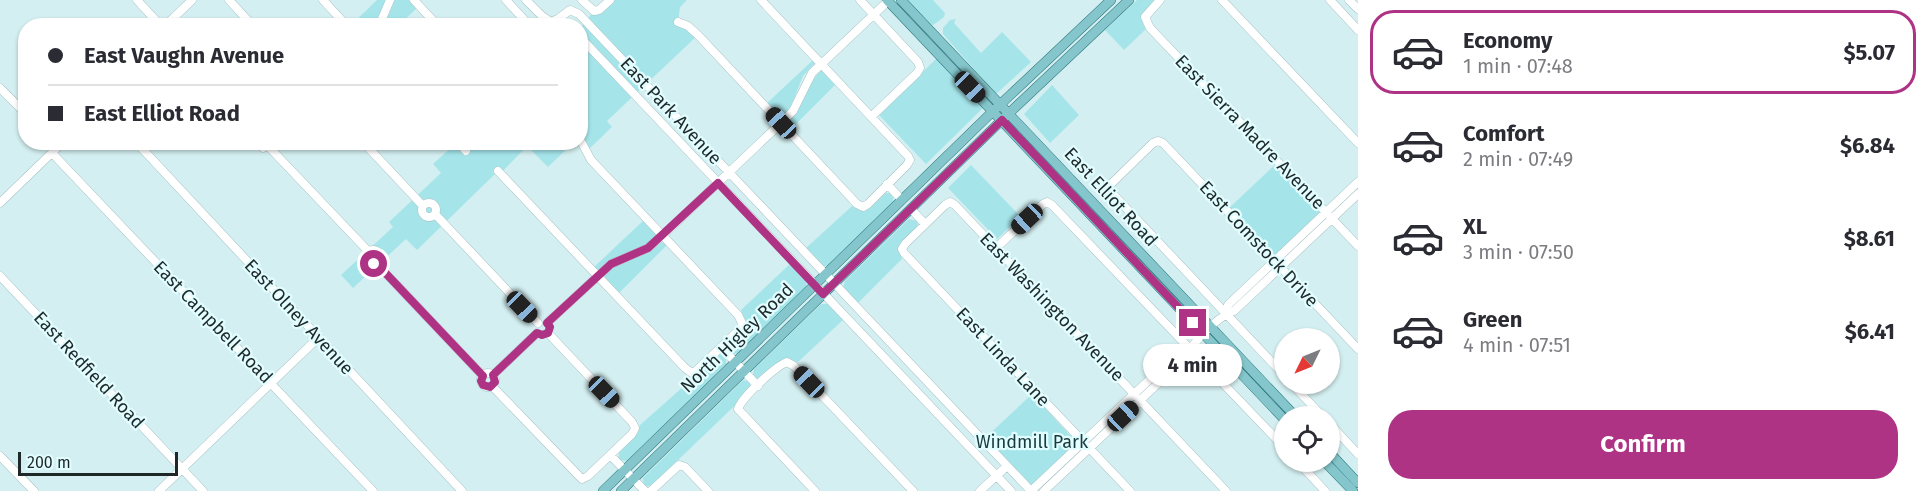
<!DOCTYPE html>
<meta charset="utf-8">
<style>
body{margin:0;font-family:"Fira Sans",sans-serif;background:#f7f7f7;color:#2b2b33;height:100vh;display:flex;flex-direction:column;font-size:22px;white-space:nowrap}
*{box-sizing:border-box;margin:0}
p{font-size:20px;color:#7c7c81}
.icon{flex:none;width:33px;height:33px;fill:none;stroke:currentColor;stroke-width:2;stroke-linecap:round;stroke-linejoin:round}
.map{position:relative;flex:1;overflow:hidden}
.panel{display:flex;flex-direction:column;background:#fff;width:570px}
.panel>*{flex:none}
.banner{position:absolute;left:18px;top:18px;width:570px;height:132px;border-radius:24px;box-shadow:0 2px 4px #0004;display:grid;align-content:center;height:132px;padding:0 30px;background:#fff}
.needle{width:39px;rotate:227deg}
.controls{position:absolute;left:1274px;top:328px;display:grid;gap:12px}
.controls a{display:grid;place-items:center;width:66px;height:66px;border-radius:50%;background:#fff;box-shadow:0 2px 4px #0004;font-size:30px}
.scale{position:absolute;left:18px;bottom:15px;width:160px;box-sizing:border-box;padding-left:6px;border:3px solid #1e2829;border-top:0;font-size:16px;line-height:21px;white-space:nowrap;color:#1e2829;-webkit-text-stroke:4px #e2fdff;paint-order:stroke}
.end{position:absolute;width:27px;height:27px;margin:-14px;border:8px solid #ae3385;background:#fff;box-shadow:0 0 0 3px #fff}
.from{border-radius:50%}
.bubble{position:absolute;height:42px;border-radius:21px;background:#fff;box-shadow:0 2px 4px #0004;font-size:20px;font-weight:700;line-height:42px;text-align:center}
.car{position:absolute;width:18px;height:36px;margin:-18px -9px;border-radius:8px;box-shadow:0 0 4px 2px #0007;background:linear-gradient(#222 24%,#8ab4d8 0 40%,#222 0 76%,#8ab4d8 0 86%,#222 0)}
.banner b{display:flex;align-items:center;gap:21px;height:57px;font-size:22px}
.banner b+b{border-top:2px solid #e1e1e2}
.banner i{width:15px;height:15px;background:#2b2b33}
ul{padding:10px 0 0;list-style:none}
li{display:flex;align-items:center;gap:18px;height:84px;margin:0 12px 9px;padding:0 18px;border:3px solid transparent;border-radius:24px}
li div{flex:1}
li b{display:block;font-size:22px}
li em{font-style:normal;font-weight:700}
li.current{border-color:#ae3385}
li>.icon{width:54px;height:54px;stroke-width:1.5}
.primary-button{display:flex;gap:12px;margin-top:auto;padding:12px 30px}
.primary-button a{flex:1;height:69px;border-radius:24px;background:#ae3385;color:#fff;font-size:24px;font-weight:700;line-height:69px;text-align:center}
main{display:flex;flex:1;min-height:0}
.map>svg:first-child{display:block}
.green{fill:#a5e5ea}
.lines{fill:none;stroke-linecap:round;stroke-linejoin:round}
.minor-casing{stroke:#a8c2c4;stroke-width:9}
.major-casing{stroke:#2b767c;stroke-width:10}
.minor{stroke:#fff;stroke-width:8}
.major{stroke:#84c6cb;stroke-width:9}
.route{stroke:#ae3385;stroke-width:8}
.labels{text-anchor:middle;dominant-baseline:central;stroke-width:4.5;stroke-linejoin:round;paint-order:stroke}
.street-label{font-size:18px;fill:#1e2829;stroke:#e2fdff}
.park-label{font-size:18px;fill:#163a3d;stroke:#e2fdff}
</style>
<main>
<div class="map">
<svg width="1358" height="491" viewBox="0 0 1358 491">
<rect width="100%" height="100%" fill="#d4eff1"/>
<path class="green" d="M377 0H387L377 25H351Z
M395 0H409L417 8 399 25 384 26Z
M610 0H687L680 7 678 22 698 35 607 121 612 127 586 152 582 143 571 145 548 167 527 146 501 173 498 171 417 250 406 239 353 288 341 275 393 227 389 222 441 173 433 164 456 143 580 142 581 27 594 11Z
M907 0H933L945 13 944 17 933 25 929 23Z
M1137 0H1156L1142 14 1143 24 1146 29 1124 50 1105 30Z
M956 19 954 23 981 53 1002 32 1031 62 996 94 943 34V28L950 20Z
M937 58 983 108 926 164 879 115Z
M813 60 815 63 803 76 791 106 780 119 767 103Z
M821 69 836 84 791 129 788 123C800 106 808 86 821 69Z
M1052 85 1079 115 1050 143 1024 114Z
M1279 161 1329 215 1278 264 1227 210Z
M971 165 1021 217 997 239 948 188Z
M886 193H890L893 197V203L828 266H821L805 249 852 206 861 211 869 208Z
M909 219 917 221 918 227 899 248 902 259 858 303 843 288 845 281Z
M644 220 659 236 641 249 610 261 598 271 594 267Z
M664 241 667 245 619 293 602 276 619 263 650 252Z
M791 263 807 280 806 287 739 353 732 354 727 348 744 330 746 322 741 310Z
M821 304H830L844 319 798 362C778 356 775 366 762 379L758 380 753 375 754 369Z
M720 354 726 356V364L627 461 619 460V452L638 433 640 425Z
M743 380 750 382V391L651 486H644L643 478Z
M1032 394 1077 443 1030 487 984 439Z"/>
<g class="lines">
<g class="minor-casing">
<path id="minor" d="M137 0 161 26
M229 0 253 26
M323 0 347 26
M414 0 438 26
M506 0 530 26
M526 0 542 16 551 22 558 19 570 10 579 14 1031 491
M582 0 594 11 599 10 610 0
M860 0 918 62 920 68 917 73 871 117
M1160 0 1145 17 1150 28 1358 246
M1222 0 1358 143
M1330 0 1358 30
M1349 0 1358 9
M678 22 688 26 698 35 857 204 863 207 868 204 907 165 910 160 908 156 761 0
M165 26 192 0
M379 26 390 0
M580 37 1011 491
M0 88 26 114
M136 142 462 491
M257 142 263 148 270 144
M363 142 423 206
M458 142 466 151
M268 146 369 252
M52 153 373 491
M498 171 685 368 692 373 696 371 741 328 742 323 738 315 591 160 582 143
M887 184 902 200
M0 203 63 142
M422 210a7 7 0 1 1 14 0a7 7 0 1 1-14 0Z
M911 209 925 224
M435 214 538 323
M996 248 1043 204 1047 202 1052 205 1284 447
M366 257a7 7 0 1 1 14 0a7 7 0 1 1-14 0Z
M376 263 483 376
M0 276 203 491
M1226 314 1228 305 1358 182
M547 323 611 264 648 248 663 235 781 123 793 111 812 73 889 0
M721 347 758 386
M481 380a7 7 0 1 1 14 0a7 7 0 1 1-14 0Z
M493 375 537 333
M1284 375 1111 192 1109 188 1111 184 1153 143 1158 141 1163 143 1358 349
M1292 384 1323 417
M492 386 577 474 582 479 588 476 632 434 635 428 632 422 548 333
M1329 423 1358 454
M610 455 645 491
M0 456 34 491
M1298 462 1325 491
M159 491 319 337
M651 491 679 465 685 467 708 491
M815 491 738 409C742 397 776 366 787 362L794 366 913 491
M980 491 1007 466
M1031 491 1182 349 1190 348
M1044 491 1187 356C1192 342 1220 315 1234 311L1358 194
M1130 491 904 253 902 249 905 244 945 205 950 202 955 205 1226 491"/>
</g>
<g class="major-casing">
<path id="major" d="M887 0 1284 419
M901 0 1296 417
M1329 452 1358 483
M1325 462 1353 491
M603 491 988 116 1111 0
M621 491 1005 117 1129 0"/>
</g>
<use href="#minor" class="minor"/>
<use href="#major" class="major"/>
</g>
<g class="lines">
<path class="route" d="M374 264 376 263 483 376 481 381 483 385 490 387 495 382 493 375 537 333 542 335 548 333 550 327 547 323 611 264 648 248 718 183 823 294 1002 120 1193 323"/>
</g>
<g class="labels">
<g class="street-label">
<text transform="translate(671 111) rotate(47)">East Park Avenue</text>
<text transform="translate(1250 132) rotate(46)">East Sierra Madre Avenue</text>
<text transform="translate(1111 197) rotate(47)">East Elliot Road</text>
<text transform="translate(1259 244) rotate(47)">East Comstock Drive</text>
<text transform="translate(1052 307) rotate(46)">East Washington Avenue</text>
<text transform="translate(299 317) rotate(47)">East Olney Avenue</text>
<text transform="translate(213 322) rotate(46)">East Campbell Road</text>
<text transform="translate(737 338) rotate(-44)">North Higley Road</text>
<text transform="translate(1003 357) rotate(47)">East Linda Lane</text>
<text transform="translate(89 370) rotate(47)">East Redfield Road</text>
</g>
<g class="park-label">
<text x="1032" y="442">Windmill Park</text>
</g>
</g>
</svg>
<div class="controls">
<a><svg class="needle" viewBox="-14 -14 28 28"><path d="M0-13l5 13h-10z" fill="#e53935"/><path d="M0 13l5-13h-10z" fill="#7c7c81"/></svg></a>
<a><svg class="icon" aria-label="locate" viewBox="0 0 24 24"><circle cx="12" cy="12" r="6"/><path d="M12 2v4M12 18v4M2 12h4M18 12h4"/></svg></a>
</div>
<div class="scale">200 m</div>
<i class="end from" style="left:374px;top:264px"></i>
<i class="end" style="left:1193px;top:323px"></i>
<div class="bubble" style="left:1143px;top:344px;width:99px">4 min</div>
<i class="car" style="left:970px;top:87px;rotate:136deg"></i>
<i class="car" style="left:781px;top:123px;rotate:317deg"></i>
<i class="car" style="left:1027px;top:219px;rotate:227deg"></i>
<i class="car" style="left:522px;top:307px;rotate:136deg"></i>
<i class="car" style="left:809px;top:382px;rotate:316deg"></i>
<i class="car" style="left:604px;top:392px;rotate:136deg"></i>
<i class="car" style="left:1123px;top:416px;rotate:47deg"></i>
<div class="banner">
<b><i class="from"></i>East Vaughn Avenue</b>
<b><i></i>East Elliot Road</b>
</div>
</div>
<section class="panel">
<ul>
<li class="current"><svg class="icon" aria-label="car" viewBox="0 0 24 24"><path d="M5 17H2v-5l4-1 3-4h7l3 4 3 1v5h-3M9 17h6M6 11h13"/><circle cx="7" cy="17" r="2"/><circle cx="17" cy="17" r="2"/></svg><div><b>Economy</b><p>1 min · 07:48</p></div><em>$5.07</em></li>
<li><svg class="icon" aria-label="car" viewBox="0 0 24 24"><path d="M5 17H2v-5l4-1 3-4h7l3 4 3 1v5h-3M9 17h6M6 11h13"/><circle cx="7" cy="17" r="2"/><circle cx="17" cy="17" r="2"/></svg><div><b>Comfort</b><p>2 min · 07:49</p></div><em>$6.84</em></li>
<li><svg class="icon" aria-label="car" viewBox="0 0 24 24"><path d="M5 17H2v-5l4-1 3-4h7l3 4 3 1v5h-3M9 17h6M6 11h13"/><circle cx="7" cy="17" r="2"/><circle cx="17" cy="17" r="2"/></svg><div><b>XL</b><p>3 min · 07:50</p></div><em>$8.61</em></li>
<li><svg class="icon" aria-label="car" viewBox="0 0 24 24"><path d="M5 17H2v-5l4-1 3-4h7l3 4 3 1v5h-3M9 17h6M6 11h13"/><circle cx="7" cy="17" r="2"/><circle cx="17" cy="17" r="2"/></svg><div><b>Green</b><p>4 min · 07:51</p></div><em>$6.41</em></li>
</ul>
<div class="primary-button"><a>Confirm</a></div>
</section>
</main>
